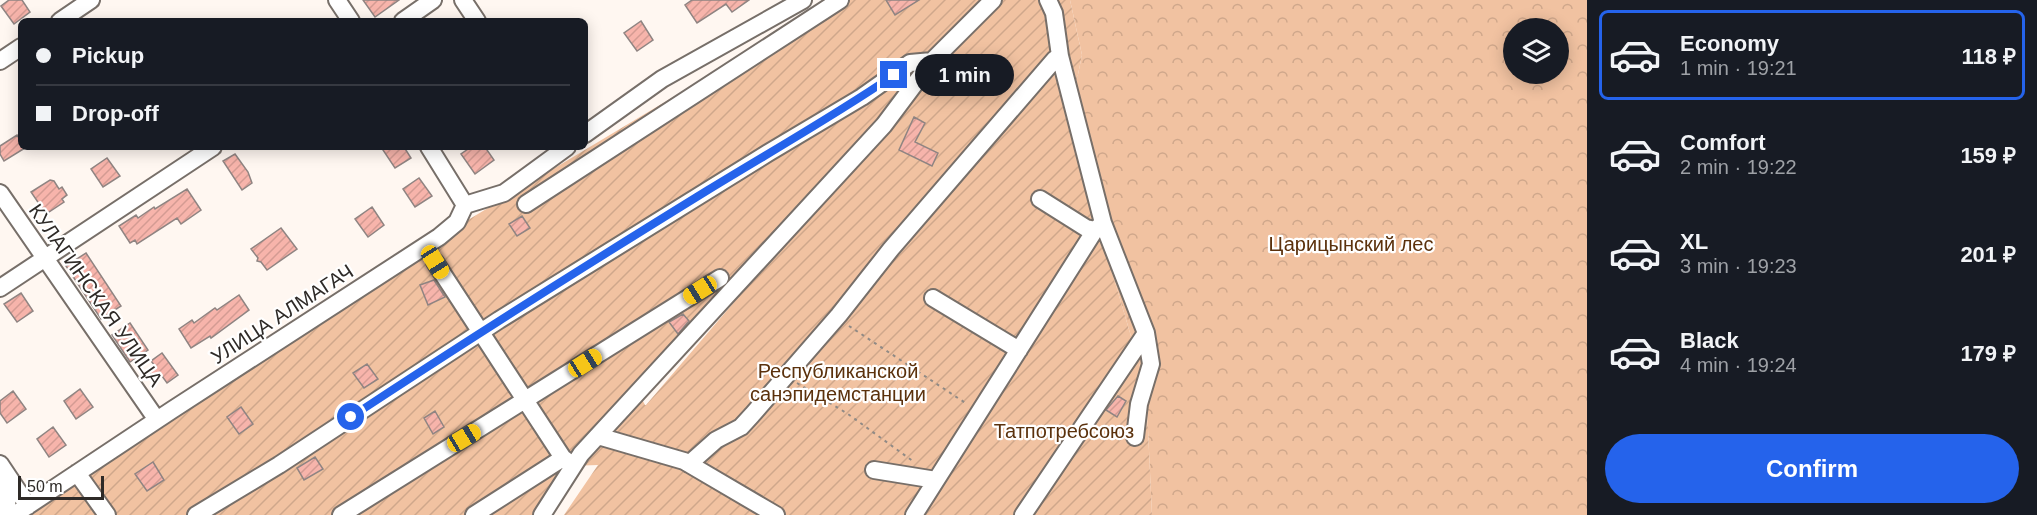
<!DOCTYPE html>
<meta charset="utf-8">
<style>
body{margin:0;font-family:Helvetica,sans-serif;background:#242831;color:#f1f3f6;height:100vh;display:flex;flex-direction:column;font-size:22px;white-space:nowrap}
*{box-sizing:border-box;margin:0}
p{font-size:20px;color:#9ea1a6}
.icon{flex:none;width:33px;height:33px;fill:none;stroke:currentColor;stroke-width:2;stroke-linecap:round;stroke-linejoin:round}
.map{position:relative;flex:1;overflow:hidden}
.details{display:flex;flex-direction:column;background:#171b24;width:450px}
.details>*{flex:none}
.hud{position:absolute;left:18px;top:18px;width:570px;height:132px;border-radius:9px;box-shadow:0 3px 15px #0003;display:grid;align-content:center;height:132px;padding:0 18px;background:#171b24}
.fabs{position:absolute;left:1503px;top:18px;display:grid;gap:12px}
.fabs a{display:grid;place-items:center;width:66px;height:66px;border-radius:50%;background:#171b24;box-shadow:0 3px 15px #0003;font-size:30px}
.scale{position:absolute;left:18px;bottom:15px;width:86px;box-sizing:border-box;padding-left:6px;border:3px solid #2e2a27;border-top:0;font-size:16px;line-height:21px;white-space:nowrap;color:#2e2a27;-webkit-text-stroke:4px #fff;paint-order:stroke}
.end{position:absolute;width:27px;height:27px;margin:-14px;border:8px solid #2563eb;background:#fff;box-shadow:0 0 0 3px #fff}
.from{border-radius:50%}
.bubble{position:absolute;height:42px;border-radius:21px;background:#171b24;box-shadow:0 3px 15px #0003;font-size:20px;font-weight:600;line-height:42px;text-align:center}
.car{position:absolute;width:18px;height:36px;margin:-18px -9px;border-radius:8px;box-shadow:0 0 4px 2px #0007;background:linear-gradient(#f5c518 24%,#345 0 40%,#f5c518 0 76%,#345 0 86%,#f5c518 0)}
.hud b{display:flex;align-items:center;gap:21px;height:57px;font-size:22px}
.hud b+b{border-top:2px solid #363941}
.hud i{width:15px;height:15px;background:#f1f3f6}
ul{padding:10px 0 0;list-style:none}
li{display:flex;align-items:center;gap:18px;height:90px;margin:0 12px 9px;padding:0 6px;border:3px solid transparent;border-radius:9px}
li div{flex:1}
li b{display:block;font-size:22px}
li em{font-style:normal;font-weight:600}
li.selected{border-color:#2563eb}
li>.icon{width:54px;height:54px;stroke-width:1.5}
.button{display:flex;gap:12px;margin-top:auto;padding:12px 18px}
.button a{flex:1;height:69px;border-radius:36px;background:#2563eb;color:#fff;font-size:24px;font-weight:600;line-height:69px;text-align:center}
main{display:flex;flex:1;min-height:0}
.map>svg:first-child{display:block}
.forest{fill:url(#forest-crowns);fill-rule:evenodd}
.garden{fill:url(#garden-furrows);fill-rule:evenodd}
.building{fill:url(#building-hatch);stroke:#8f8482;stroke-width:1.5}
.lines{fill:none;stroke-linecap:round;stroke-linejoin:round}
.minor-casing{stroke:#776f69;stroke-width:20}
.path{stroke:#908a85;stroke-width:2;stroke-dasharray:3 4.5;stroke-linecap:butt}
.minor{stroke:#fff;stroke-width:16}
.route{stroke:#2563eb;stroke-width:8}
.labels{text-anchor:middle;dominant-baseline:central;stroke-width:4.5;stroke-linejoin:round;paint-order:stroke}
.park-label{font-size:20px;fill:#5b310c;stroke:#fff}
.street-label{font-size:20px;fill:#2e2a27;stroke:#fff}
</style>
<main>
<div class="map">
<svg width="1587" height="515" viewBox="0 0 1587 515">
<defs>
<pattern id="forest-crowns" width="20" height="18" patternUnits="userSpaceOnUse" patternTransform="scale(1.5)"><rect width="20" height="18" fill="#f1c2a1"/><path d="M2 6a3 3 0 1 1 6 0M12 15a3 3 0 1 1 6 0" fill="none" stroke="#cfa78b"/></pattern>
<pattern id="garden-furrows" width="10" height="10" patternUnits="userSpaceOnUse" patternTransform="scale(1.5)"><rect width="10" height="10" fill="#f1c2a1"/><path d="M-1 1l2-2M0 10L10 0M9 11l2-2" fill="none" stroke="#cfa78b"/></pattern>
<pattern id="building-hatch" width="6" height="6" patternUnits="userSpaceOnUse" patternTransform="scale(1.5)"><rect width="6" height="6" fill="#f7b4ab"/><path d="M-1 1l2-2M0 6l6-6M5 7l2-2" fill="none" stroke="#d49b93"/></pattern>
</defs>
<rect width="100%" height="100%" fill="#fff7f1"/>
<path class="forest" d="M1070 0H1587V515H1152L1146 387 1068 123 1082 55ZM1514 28H1558V74H1514Z"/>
<path class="garden" d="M835 0H1070L1082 55 1068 123 1146 387 1152 515H564L598 465 570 466 538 515H20L463 223ZM975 21 646 405H645L635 386Z"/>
<path class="building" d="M9 0H22L30 12 14 24 1 6Z
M363 0H399L375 17Z
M692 0H749L732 12 726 4 697 23 685 5Z
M886 0H919L895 15Z
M641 21 653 40 637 51 624 33Z
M914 117 925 123 915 142 938 153 932 166 899 150Z
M17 135 21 141V147L25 148 4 161 0 154V146Z
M381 147H404L411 158 395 168Z
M471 147H485L494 160 475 174 461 154Z
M235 154 248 172 252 183 242 190 223 161Z
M107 158 120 176 103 187 91 169Z
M419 178 432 196 415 207 403 189Z
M50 180 54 181 59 189 62 187 67 195 62 199 64 202 46 214 31 192Z
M187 189 201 210 181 224 177 218 137 244 135 240 130 243 119 226 136 215 138 218 154 207 155 209Z
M372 207 384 225 368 237 355 219Z
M522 216 530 228 517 236 509 224Z
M281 228 297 249 267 270 261 262 257 261 258 258 251 249Z
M86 253 121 306 101 319 66 266Z
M434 280 445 297 428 305 420 285Z
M21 293 33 311 17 322 4 304Z
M239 295 249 310 211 338 210 336 191 348 179 329 192 320 194 323 215 308 217 310Z
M683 314 689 321 678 334 669 322Z
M130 323 148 350 130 362 112 335Z
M162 353 178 375 167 383 162 376 156 381 149 372 156 367 151 361Z
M367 364 378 379 364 388 353 373Z
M80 389 93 407 76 419 64 401Z
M13 391 26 409 7 423 0 413V401Z
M1118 396 1126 401 1117 417 1106 410Z
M241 407 253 424 239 434 227 417Z
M435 411 444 427 433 434 424 418Z
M53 427 66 445 49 457 37 439Z
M315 457 323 469 304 480 297 468Z
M153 462 164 480 147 491 135 474Z"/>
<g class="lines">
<g class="minor-casing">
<path id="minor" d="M337 0 351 21
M463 0 477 21
M1048 0 1054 13 1060 56 1103 223 1146 333 1151 364 1139 404 1135 437
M60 21 91 0
M403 21 433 0
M0 61 21 47
M585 134 662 79 803 0
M429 147 465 205
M0 193 157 420
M1040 199 1086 228 1095 230
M526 204 840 0
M435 262 563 458
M0 288 213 147
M933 298 1019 350
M598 436 684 461 776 515
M0 464 28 506
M689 464 716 440 741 427 752 415 839 315 891 249 1055 59 1060 56
M874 470 936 480
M77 473 107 515
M0 479 8 496 7 505 0 509
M14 515 172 410 439 237 457 222 465 205 504 193 567 147
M196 515 279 465 499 320 768 153 862 97 910 63 932 61
M341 515 720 278
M474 515 563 458 571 464
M542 515 581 454 884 125 932 61 993 0
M914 515 1095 230 1103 223
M1023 515 1146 333"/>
</g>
<path class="path" d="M849 326 967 404
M797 383 848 414 914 462"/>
<use href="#minor" class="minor"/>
</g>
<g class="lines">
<path class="route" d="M351 417C469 339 588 264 708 190 770 152 834 116 894 75"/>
</g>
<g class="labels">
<g class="park-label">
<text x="1351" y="244">Царицынский лес</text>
<text x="838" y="371">Республиканской<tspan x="838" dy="23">санэпидемстанции</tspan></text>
<text x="1064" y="431">Татпотребсоюз</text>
</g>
<g class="street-label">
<text transform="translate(96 295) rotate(55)">КУЛАГИНСКАЯ УЛИЦА</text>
<text transform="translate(282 314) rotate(-33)">УЛИЦА АЛМАГАЧ</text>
</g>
</g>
</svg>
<div class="fabs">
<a><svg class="icon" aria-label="layers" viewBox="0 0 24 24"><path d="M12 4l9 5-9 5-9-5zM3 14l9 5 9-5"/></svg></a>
</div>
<div class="scale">50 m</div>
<i class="end from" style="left:351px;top:417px"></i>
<i class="end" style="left:894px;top:75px"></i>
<div class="bubble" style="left:915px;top:54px;width:99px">1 min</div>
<i class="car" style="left:435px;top:262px;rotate:148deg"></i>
<i class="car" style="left:700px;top:290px;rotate:238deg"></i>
<i class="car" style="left:585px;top:363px;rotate:58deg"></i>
<i class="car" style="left:464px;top:438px;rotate:59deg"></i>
<div class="hud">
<b><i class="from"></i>Pickup</b>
<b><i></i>Drop-off</b>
</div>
</div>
<section class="details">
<ul>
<li class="selected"><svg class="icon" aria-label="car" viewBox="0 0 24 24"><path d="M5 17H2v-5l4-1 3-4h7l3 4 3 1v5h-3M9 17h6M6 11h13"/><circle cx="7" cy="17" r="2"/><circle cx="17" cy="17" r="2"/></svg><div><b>Economy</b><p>1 min · 19:21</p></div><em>118 ₽</em></li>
<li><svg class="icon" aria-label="car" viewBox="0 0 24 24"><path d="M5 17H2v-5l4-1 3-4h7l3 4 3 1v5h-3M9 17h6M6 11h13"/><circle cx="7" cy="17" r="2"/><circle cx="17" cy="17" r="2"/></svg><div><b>Comfort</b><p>2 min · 19:22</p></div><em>159 ₽</em></li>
<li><svg class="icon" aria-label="car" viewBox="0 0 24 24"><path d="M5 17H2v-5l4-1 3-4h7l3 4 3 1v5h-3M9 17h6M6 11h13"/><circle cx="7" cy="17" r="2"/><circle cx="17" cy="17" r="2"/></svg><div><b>XL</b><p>3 min · 19:23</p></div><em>201 ₽</em></li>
<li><svg class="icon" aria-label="car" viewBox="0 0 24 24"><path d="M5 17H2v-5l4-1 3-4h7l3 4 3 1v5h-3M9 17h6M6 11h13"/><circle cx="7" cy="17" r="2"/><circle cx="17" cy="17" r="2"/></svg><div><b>Black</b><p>4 min · 19:24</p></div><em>179 ₽</em></li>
</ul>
<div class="button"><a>Confirm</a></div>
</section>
</main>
